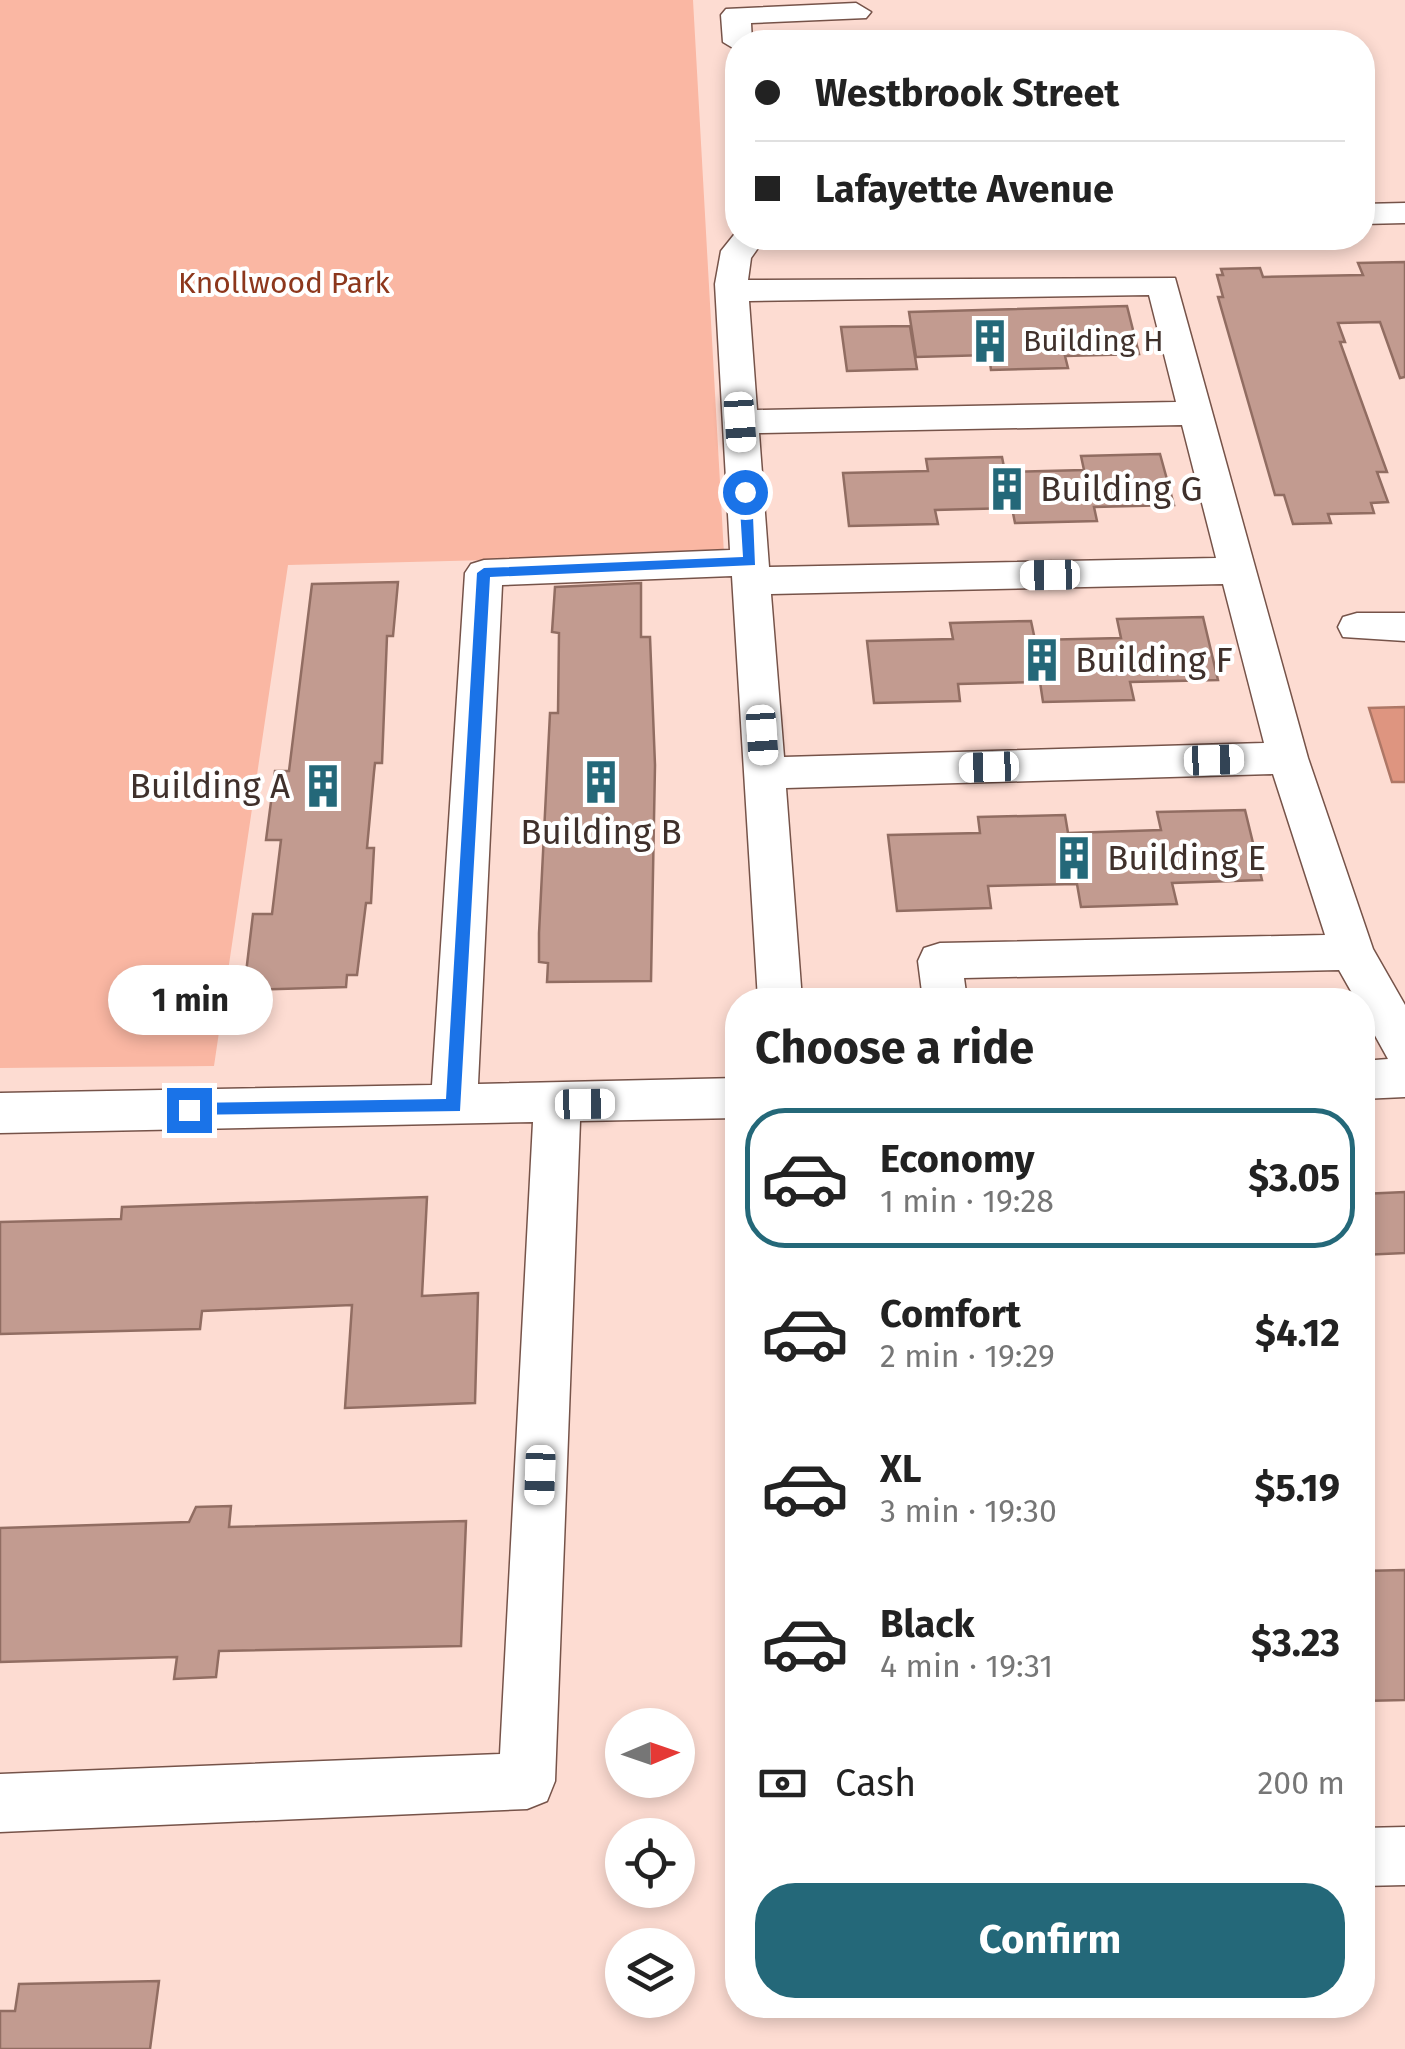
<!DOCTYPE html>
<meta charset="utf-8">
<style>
body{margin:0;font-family:"Fira Sans",sans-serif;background:#f6f6f6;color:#222;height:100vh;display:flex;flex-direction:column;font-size:38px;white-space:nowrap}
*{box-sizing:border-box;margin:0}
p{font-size:32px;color:#767676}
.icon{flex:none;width:55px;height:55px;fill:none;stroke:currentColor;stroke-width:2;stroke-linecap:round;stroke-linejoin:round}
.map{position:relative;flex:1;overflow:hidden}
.details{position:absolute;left:725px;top:988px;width:650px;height:1030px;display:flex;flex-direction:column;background:#fff;border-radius:40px;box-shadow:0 5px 15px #0003}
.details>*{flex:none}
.hud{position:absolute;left:725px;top:30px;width:650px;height:220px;border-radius:40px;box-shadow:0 5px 15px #0003;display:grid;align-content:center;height:220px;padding:0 30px;background:#fff}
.needle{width:65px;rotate:88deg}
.fabs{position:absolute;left:605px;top:1708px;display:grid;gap:20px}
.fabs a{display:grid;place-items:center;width:90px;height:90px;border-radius:50%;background:#fff;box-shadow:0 5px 15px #0003;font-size:50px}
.end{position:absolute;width:45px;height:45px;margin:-22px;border:12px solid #1a73e8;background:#fff;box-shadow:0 0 0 5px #fff}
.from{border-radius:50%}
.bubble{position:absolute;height:70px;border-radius:35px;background:#fff;box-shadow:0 5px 15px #0003;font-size:32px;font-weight:700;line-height:70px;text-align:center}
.car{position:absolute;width:30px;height:60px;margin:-30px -15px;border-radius:12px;box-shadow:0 0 8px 2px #0007;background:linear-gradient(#fff 24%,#345 0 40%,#fff 0 76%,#345 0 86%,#fff 0)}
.hud b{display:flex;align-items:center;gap:35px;height:95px;font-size:38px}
.hud b+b{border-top:2px solid #e0e0e0}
.hud i{width:25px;height:25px;background:#222}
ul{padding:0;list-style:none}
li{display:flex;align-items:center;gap:30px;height:140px;margin:0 20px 15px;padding:0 10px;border:5px solid transparent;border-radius:40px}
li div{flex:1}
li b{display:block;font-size:38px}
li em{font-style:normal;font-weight:700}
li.current{border-color:#246879}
li>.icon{width:90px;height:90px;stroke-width:1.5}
h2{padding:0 30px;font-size:45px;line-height:120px}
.pay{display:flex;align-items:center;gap:25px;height:110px;padding:0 30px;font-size:38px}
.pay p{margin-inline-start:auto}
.cta{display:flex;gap:20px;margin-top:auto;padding:20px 30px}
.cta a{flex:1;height:115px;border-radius:40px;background:#246879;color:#fff;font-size:40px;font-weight:700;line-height:115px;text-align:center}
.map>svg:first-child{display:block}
.green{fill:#fab7a3}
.water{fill:#de9580;stroke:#ae7766;stroke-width:2.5}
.building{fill:#c29b90;stroke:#916d62;stroke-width:2.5}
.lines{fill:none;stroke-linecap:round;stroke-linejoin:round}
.minor-casing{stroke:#765349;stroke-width:3}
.minor{fill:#fff;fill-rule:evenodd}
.route{fill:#1a73e8}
.labels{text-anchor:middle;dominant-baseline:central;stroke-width:8;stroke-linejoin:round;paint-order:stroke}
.far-park-label{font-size:30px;fill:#8d371c;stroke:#fff}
.far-poi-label{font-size:30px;fill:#3f302b;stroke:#fff;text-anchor:start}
.poi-label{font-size:35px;fill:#3f302b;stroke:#fff;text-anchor:start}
</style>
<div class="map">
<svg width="1405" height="2049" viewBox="0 0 1405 2049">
<rect width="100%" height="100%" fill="#fddcd2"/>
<path class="green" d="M0 0H693L724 554 288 565 214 1066 0 1068Z"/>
<path class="water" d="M1405 707V782H1392L1369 708Z"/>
<path class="building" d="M1405 262V377L1400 378 1380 322 1338 323 1345 342H1340L1387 472H1377L1388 502 1371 503 1374 513 1328 514 1331 523 1293 524 1284 495H1275L1218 297H1223L1217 275H1223L1221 269 1260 268 1263 277 1363 275 1358 263Z
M1127 306 1139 354 1065 356 1068 368 991 370 989 355 916 357 909 312Z
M910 326 917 369 847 371 841 327Z
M1160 454 1174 505 1094 507 1097 521 1015 523 1012 508 935 510 938 524 849 526 843 473 928 471 926 459 1002 457 1005 472 1084 470 1081 456Z
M398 582 393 636H387L382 763H375L374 772 367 848H374L371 903H366L357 975H347L346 987 244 990 253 914H272L281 840H266L275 771H289L312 584Z
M641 583V637H650L655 765 651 981 547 982 548 963 539 962V933L550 713H558L559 633 552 632 555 587Z
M1203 617 1218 680 1130 682 1134 700 1043 702 1040 682 958 684 960 701 874 703 867 641 953 639 950 623 1031 621 1035 640 1121 638 1117 619Z
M1245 810 1262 880 1172 883 1177 904 1081 907 1077 884 988 886 991 908 897 911 888 835 980 833 978 817 1065 815 1068 833 1161 830 1157 812Z
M1405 1192V1253L1362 1255V1194Z
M427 1197 422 1296 478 1293 475 1403 345 1408 352 1305 202 1311 200 1329 0 1334V1222L121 1219 122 1207Z
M231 1506 229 1527 466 1521 461 1646 219 1651 216 1677 174 1679 177 1657 0 1662V1528L189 1522 196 1507Z
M1405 1570V1700L1362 1701V1571Z
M159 1981 150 2049H0V2011H15L19 1984Z"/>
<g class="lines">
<g class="minor-casing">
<path id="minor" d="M856 3 871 12 866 18 751 23 752 42H738V51L723 42 721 15 726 9Z
M1405 203V223L1362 224V204Z
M737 231 738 238H765L751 258 748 280 1175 278 1308 758 1373 949 1405 1005V1097L1362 1099V1061L1388 1059 1362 1012V1000H1356L1339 970 964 978 967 1000H923L918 961 924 948 940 943 1325 935 1273 774 786 788 802 1000H758L732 576 502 585 478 1084 738 1078V1118L580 1121 555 1781 547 1801 527 1809 0 1832V1774L500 1754 533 1122 0 1133V1093L432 1085 465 573 471 564 484 560 730 550 715 284 721 251ZM1149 295 1176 402 757 410 749 301ZM1182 425 1216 558 769 567 759 433ZM1223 584 1264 743 784 757 771 594Z
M1357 613H1405V641L1343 637 1338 627 1343 617Z
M1405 1827V1885L1362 1886V1828Z"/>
</g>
<use href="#minor" class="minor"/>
</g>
<path class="route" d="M745 488 752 492 755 565 490 577 460 1111 183 1115V1105L189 1103 446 1099 477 573 484 568 743 557 739 492Z"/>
<defs>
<g id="building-bare" transform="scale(3.45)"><path d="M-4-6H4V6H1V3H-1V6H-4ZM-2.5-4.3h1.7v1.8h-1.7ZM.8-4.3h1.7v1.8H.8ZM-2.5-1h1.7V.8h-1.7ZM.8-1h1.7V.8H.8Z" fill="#246879" stroke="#fff" stroke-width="2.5" paint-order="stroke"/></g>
</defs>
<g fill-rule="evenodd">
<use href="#building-bare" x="990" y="341"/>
<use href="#building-bare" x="1007" y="489"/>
<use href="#building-bare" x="1042" y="660"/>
<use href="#building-bare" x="601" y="782"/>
<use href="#building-bare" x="323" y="786"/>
<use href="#building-bare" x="1074" y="858"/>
</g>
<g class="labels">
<g class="far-park-label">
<text x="284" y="283">Knollwood Park</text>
</g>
<g class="far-poi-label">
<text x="1023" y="341">Building H</text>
</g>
<g class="poi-label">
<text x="1040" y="489">Building G</text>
<text x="1075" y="660">Building F</text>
<text x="290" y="786" text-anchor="end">Building A</text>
<text x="601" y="832" text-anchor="middle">Building B</text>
<text x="1107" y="858">Building E</text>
</g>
</g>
</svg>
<div class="fabs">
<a><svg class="needle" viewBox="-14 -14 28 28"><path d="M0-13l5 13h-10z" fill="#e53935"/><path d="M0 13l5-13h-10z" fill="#767676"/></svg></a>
<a><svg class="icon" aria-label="locate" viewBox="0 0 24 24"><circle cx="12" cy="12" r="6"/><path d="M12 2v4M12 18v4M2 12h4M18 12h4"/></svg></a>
<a><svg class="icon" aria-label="layers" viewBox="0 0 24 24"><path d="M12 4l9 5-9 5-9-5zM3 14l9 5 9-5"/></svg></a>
</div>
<i class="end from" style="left:745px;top:492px"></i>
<i class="end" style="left:189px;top:1110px"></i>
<div class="bubble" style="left:108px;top:965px;width:165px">1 min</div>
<i class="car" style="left:740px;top:422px;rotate:176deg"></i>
<i class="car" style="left:1050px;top:575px;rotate:269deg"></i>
<i class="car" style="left:762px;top:735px;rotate:176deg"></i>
<i class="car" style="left:1214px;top:760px;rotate:88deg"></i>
<i class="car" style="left:989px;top:767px;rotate:268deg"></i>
<i class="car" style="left:585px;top:1104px;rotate:89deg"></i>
<i class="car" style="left:540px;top:1475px;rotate:182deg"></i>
<div class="hud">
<b><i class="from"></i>Westbrook Street</b>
<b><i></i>Lafayette Avenue</b>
</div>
<section class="details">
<h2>Choose a ride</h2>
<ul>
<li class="current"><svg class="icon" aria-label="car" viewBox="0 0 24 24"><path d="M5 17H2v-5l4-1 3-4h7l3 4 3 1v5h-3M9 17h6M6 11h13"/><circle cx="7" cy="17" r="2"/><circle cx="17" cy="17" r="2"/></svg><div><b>Economy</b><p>1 min · 19:28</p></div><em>$3.05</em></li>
<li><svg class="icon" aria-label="car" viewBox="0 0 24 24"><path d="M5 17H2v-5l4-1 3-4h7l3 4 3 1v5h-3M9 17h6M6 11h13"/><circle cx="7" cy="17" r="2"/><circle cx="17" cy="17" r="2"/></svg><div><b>Comfort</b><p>2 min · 19:29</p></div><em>$4.12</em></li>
<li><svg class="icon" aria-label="car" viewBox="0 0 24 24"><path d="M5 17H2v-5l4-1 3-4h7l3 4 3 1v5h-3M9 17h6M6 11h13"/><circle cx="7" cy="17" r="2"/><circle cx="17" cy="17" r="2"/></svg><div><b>XL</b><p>3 min · 19:30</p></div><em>$5.19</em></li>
<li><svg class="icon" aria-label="car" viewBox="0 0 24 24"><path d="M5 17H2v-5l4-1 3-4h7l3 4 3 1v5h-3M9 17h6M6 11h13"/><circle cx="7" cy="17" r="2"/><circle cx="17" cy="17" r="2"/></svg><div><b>Black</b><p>4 min · 19:31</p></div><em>$3.23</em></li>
</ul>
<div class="pay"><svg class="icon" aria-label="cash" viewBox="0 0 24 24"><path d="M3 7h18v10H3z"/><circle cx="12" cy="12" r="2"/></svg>Cash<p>200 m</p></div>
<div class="cta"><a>Confirm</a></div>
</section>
</div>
